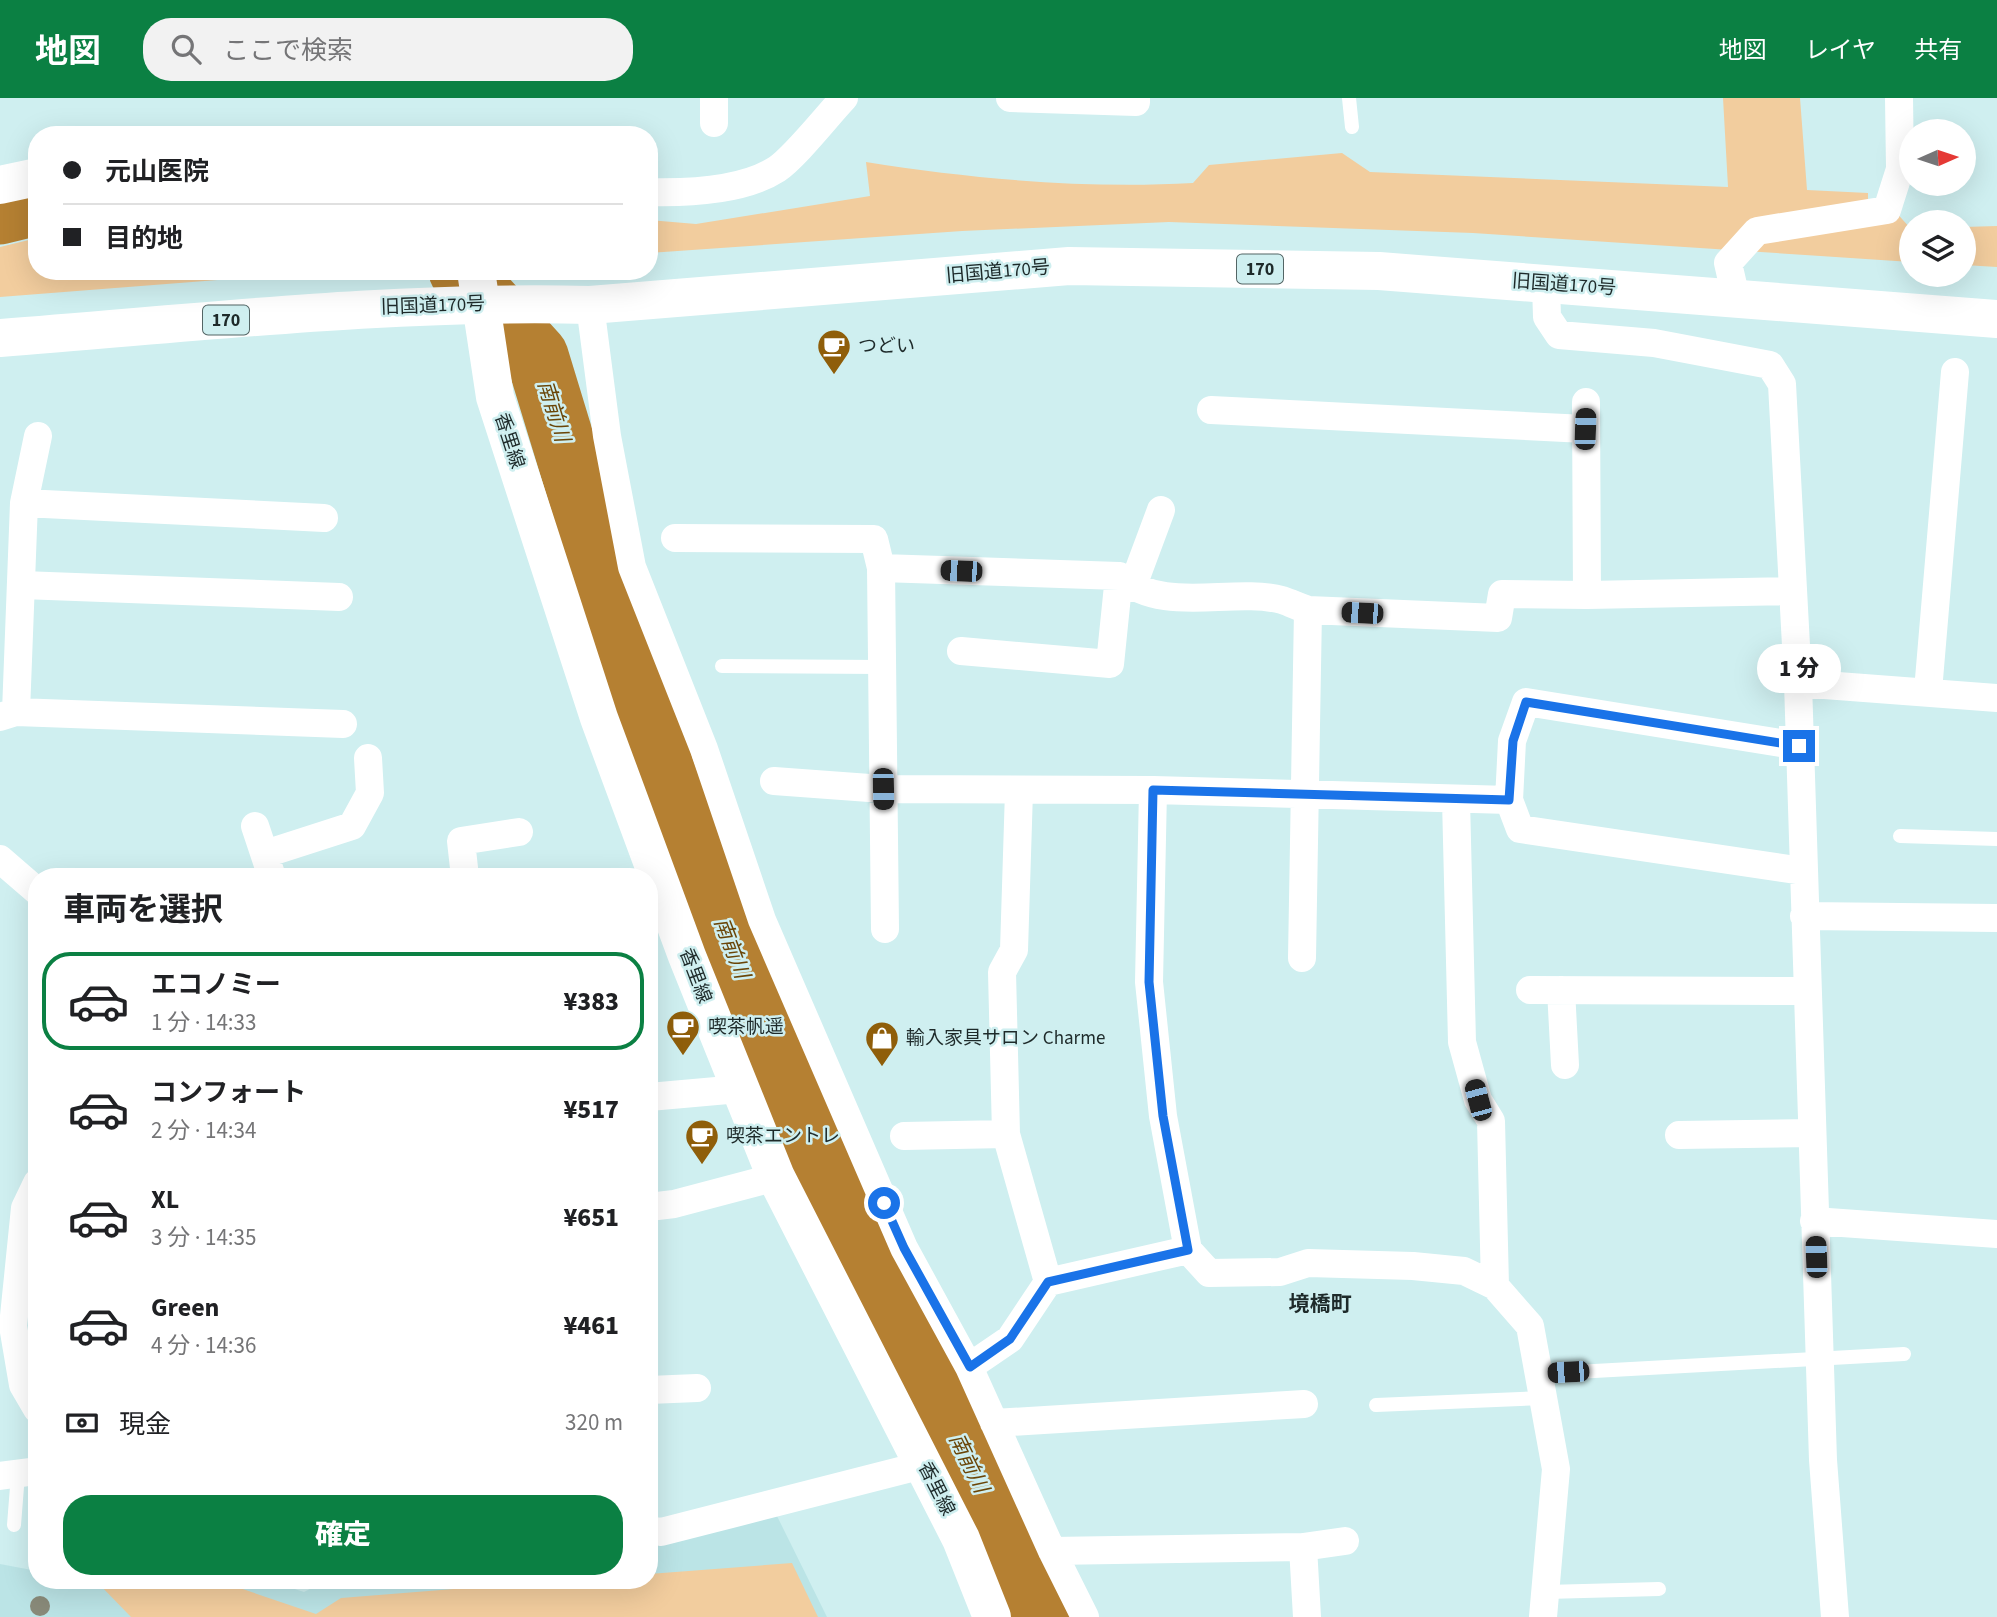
<!DOCTYPE html>
<html lang="ja">
<meta charset="utf-8">
<style>
body{margin:0;font-family:"Source Sans 3","Noto Sans JP",sans-serif;background:#f2f2f2;color:#202124;height:100vh;display:flex;flex-direction:column;font-size:26px;white-space:nowrap}
*{box-sizing:border-box;margin:0}
p{font-size:23px;color:#757577}
.icon{flex:none;width:38px;height:38px;fill:none;stroke:currentColor;stroke-width:2;stroke-linecap:round;stroke-linejoin:round}
.map{position:relative;flex:1;overflow:hidden}
.side{position:absolute;left:28px;top:770px;width:630px;height:721px;display:flex;flex-direction:column;background:#fff;border-radius:28px;box-shadow:0 7px 28px #0002}
.side>*{flex:none}
.guide{position:absolute;left:28px;top:28px;width:630px;height:154px;border-radius:28px;box-shadow:0 7px 28px #0002;display:grid;align-content:center;height:154px;padding:0 35px;background:#fff}
.needle{width:46px;rotate:87deg}
.tools{position:absolute;left:1899px;top:21px;display:grid;gap:14px}
.tools a{display:grid;place-items:center;width:77px;height:77px;border-radius:50%;background:#fff;box-shadow:0 7px 28px #0002;font-size:35px}
.end{position:absolute;width:32px;height:32px;margin:-16px;border:9px solid #1a73e8;background:#fff;box-shadow:0 0 0 4px #fff}
.from{border-radius:50%}
.bubble{position:absolute;height:49px;border-radius:24px;background:#fff;box-shadow:0 7px 28px #0002;font-size:23px;font-weight:800;line-height:49px;text-align:center}
.car{position:absolute;width:21px;height:42px;margin:-21px -10px;border-radius:9px;box-shadow:0 0 5px 2px #0007;background:linear-gradient(#222 24%,#8ab4d8 0 40%,#222 0 76%,#8ab4d8 0 86%,#222 0)}
.guide b{display:flex;align-items:center;gap:24px;height:66px;font-size:26px}
.guide b+b{border-top:2px solid #e0e0e0}
.guide i{width:18px;height:18px;background:#202124}
ul{padding:0;list-style:none}
li{display:flex;align-items:center;gap:21px;height:98px;margin:0 14px 10px;padding:0 21px;border:4px solid transparent;border-radius:28px}
li div{flex:1}
li b{display:block;font-size:26px}
li em{font-style:normal;font-weight:800}
li.selected{border-color:#0b8043}
li>.icon{width:63px;height:63px;stroke-width:1.5}
h2{padding:0 35px;font-size:32px;line-height:84px}
.pay{display:flex;align-items:center;gap:18px;height:77px;padding:0 35px;font-size:26px}
.pay p{margin-inline-start:auto}
.primary-button{display:flex;gap:14px;margin-top:auto;padding:14px 35px}
.primary-button a{flex:1;height:80px;border-radius:28px;background:#0b8043;color:#fff;font-size:28px;font-weight:800;line-height:80px;text-align:center}
header{display:flex;align-items:center;gap:42px;box-sizing:border-box;height:98px;padding:0 35px;background:#0b8043;color:#fff}
header strong{font-size:33px}
nav{display:flex;gap:38px;margin-inline-start:auto;font-size:24px}
.search{width:490px;height:63px;background:#f2f2f2;display:flex;align-items:center;gap:18px;box-sizing:border-box;padding:0 24px;border-radius:28px;color:#757577;font-size:26px}
.map>svg:first-child{display:block}
.built{fill:#bbe4e6}
.green{fill:#f2cd9e}
.lines{fill:none;stroke-linecap:round;stroke-linejoin:round}
.river{stroke:#b58032;stroke-width:63}
.lane{stroke:#fff;stroke-width:14}
.street{stroke:#fff;stroke-width:28}
.secondary{stroke:#fff;stroke-width:38}
.highway{stroke:#fff;stroke-width:38}
.tree{fill:#898a79}
.route{stroke:#1a73e8;stroke-width:9}
.labels{text-anchor:middle;dominant-baseline:central;stroke-width:5;stroke-linejoin:round;paint-order:stroke}
.shield{fill:#cfeff0;stroke:#536565;stroke-width:2}
.shield-label{font-size:18px;font-weight:bold;fill:#1e2a2a}
.street-label{font-size:19px;fill:#1e2a2a;stroke:#cfeff0}
.poi-label{font-size:19px;fill:#1e2a2a;stroke:#cfeff0;text-anchor:start}
.water-label{font-size:21px;font-style:italic;fill:#6a4507;stroke:#cfeff0}
.neighbourhood-label{font-size:21px;font-weight:bold;fill:#1e2a2a;stroke:#cfeff0}
</style>
<header>
<strong>地図</strong>
<div class="search"><svg class="icon" aria-label="search" viewBox="0 0 24 24"><circle cx="10" cy="10" r="6"/><path d="M15 15l6 6"/></svg>ここで検索</div>
<nav><a>地図</a><a>レイヤ</a><a>共有</a></nav>
</header>
<div class="map">
<svg width="1997" height="1519" viewBox="0 0 1997 1519">
<rect width="100%" height="100%" fill="#cfeff0"/>
<path class="built" d="M777 1418 827 1519H0V1466L37 1473V1482H267L304 1494 327 1482H649V1448Z"/>
<path class="green" d="M1723 0H1800L1807 92 1868 95V126L1894 112 1911 131V164L1473 135 1169 124 962 133 649 155V122L696 126 870 98 866 64C973 81 1085 91 1193 85L1209 67 1342 55 1370 74 1728 89Z
M1997 128V169L1964 167V129Z
M37 140V173H332L0 199V149Z
M792 1465 818 1519H131L97 1484 216 1482 316 1516 341 1500 566 1482H649V1476Z"/>
<g class="lines">
<path class="river" d="M0 115 37 106
M460 173 537 258 663 671 743 879 820 1066 1045 1519"/>
<path class="lane" d="M1349 0 1352 29
M722 568 882 569
M1900 738 1997 741
M1540 1276 1904 1256
M1376 1307 1544 1300
M14 1427 18 1376
M1546 1494 1659 1491"/>
<path class="street" d="M714 0V25
M1010 0 1136 4V0
M649 94C688 95 743 93 777 71 795 59 827 18 844 0
M1546 186 1547 219 1559 237 1654 245 1770 267 1782 286 1798 585 1823 1362 1835 1519
M1736 200 1728 165 1757 133 1887 112 1900 71 1899 0
M590 207 607 338 632 469 704 651 762 822 904 1150 969 1269 1052 1453 1085 1519
M1586 304 1587 497 1792 493
M1211 312 1585 331
M24 405 324 420
M675 440 874 441 881 470 885 831
M881 470 1119 478C1163 517 1230 489 1282 502 1291 505 1299 509 1308 512L1498 520 1502 496 1587 497
M22 487 339 499
M1132 490 1161 412
M961 553 1110 566 1119 478
M1798 585 1997 600
M1928 593 1955 274
M16 614 343 626
M0 619 16 614 24 405 38 338
M774 683 883 691 1153 692 1509 702 1520 731 1803 773
M1456 702 1462 944 1478 1002 1491 1023 1495 1188 1530 1228 1556 1371 1543 1519
M1509 702 1512 643 1526 604 1799 648
M255 728 272 779
M265 756 352 728 370 695 368 660
M0 761 37 793
M465 779 461 743 519 734
M1804 818 1997 820
M1302 860 1308 512
M1530 892 1807 893
M1561 892 1565 967
M649 999 739 991
M1679 1037 1811 1035
M904 1038 1006 1036
M37 1085 25 1110 13 1228 23 1287 37 1311
M649 1109 674 1106 776 1079
M1814 1123 1997 1136
M1188 1152 1209 1175 1280 1174 1308 1165 1413 1168 1464 1173 1495 1188
M1048 1184 1188 1152 1163 1018 1149 884 1153 692
M969 1269 1010 1241 1048 1184 1006 1036 1002 874 1014 852 1019 693
M649 1292 697 1290
M994 1325 1304 1306
M0 1378 37 1373
M649 1432 661 1434 923 1367
M1303 1449 1307 1519
M1052 1453 1303 1449 1345 1443"/>
<path class="secondary" d="M0 87 37 79
M476 173 495 299 599 620 687 858 776 1079 961 1441 992 1519"/>
<path class="highway" d="M0 240C197 225 393 202 590 207L1069 168 1379 173 1997 221"/>
</g>
<circle class="tree" cx="40" cy="1508" r="10"/>
<g class="lines">
<path class="route" d="M884 1105 904 1150 970 1269 1010 1241 1048 1184 1188 1152 1163 1018 1149 884 1153 692 1509 702 1513 643 1526 604 1799 648"/>
</g>
<defs>
<g id="cafe-pin" transform="scale(1.75)"><path d="M0 17L-7.5 6A9.5 9.5 0 1 1 7.5 6Z" fill="#8f5e0a" stroke="#cfeff0"/><path d="M-5.5-4.5H6V0H3Q3 3.5 0 3.5H-2.5Q-5.5 3.5-5.5 0ZM3-3.2v2h1.7v-2ZM-6 4.5H4V6H-6Z" fill="#fff"/></g>
<g id="shop-pin" transform="scale(1.75)"><path d="M0 17L-7.5 6A9.5 9.5 0 1 1 7.5 6Z" fill="#8f5e0a" stroke="#cfeff0"/><path d="M-5-2.5h2.3a2.7 3.5 0 0 1 5.4 0H5L5.5 6h-11ZM-1.5-2.5h3a1.5 2.3 0 0 0-3 0Z" fill="#fff"/></g>
</defs>
<g fill-rule="evenodd">
<use href="#cafe-pin" x="834" y="248"/>
<use href="#cafe-pin" x="683" y="929"/>
<use href="#shop-pin" x="882" y="940"/>
<use href="#cafe-pin" x="702" y="1038"/>
</g>
<g class="labels">
<g class="shield">
<rect x="1237" y="156.5" width="46" height="29" rx="5"/>
<rect x="203" y="207.5" width="46" height="29" rx="5"/>
</g>
<g class="shield-label">
<text x="1260" y="171">170</text>
<text x="226" y="222">170</text>
</g>
<g class="street-label">
<text transform="translate(998 174) rotate(-5)">旧国道170号</text>
<text transform="translate(1564 187) rotate(4)">旧国道170号</text>
<text transform="translate(433 208) rotate(-2)">旧国道170号</text>
<text transform="translate(509 343) rotate(72)">香里線</text>
<text transform="translate(695 878) rotate(69)">香里線</text>
<text transform="translate(936 1391) rotate(63)">香里線</text>
</g>
<g class="poi-label">
<text x="858" y="248">つどい</text>
<text x="708" y="929">喫茶帆遥</text>
<text x="906" y="940">輸入家具サロン Charme</text>
<text x="726" y="1038">喫茶エントレ</text>
</g>
<g class="water-label">
<text transform="translate(554 313) rotate(73)">南前川</text>
<text transform="translate(732 850) rotate(69)">南前川</text>
<text transform="translate(969 1365) rotate(64)">南前川</text>
</g>
<g class="neighbourhood-label">
<text x="1320" y="1206">境橋町</text>
</g>
</g>
</svg>
<div class="tools">
<a><svg class="needle" viewBox="-14 -14 28 28"><path d="M0-13l5 13h-10z" fill="#e53935"/><path d="M0 13l5-13h-10z" fill="#757577"/></svg></a>
<a><svg class="icon" aria-label="layers" viewBox="0 0 24 24"><path d="M12 4l9 5-9 5-9-5zM3 14l9 5 9-5"/></svg></a>
</div>
<i class="end from" style="left:884px;top:1105px"></i>
<i class="end" style="left:1799px;top:648px"></i>
<div class="bubble" style="left:1757px;top:546px;width:84px">1 分</div>
<i class="car" style="left:1585px;top:331px;rotate:2deg"></i>
<i class="car" style="left:961px;top:473px;rotate:272deg"></i>
<i class="car" style="left:1362px;top:515px;rotate:273deg"></i>
<i class="car" style="left:883px;top:691px;rotate:179deg"></i>
<i class="car" style="left:1478px;top:1002px;rotate:345deg"></i>
<i class="car" style="left:1816px;top:1159px;rotate:358deg"></i>
<i class="car" style="left:1568px;top:1274px;rotate:267deg"></i>
<div class="guide">
<b><i class="from"></i>元山医院</b>
<b><i></i>目的地</b>
</div>
<section class="side">
<h2>車両を選択</h2>
<ul>
<li class="selected"><svg class="icon" aria-label="car" viewBox="0 0 24 24"><path d="M5 17H2v-5l4-1 3-4h7l3 4 3 1v5h-3M9 17h6M6 11h13"/><circle cx="7" cy="17" r="2"/><circle cx="17" cy="17" r="2"/></svg><div><b>エコノミー</b><p>1 分 · 14:33</p></div><em>¥383</em></li>
<li><svg class="icon" aria-label="car" viewBox="0 0 24 24"><path d="M5 17H2v-5l4-1 3-4h7l3 4 3 1v5h-3M9 17h6M6 11h13"/><circle cx="7" cy="17" r="2"/><circle cx="17" cy="17" r="2"/></svg><div><b>コンフォート</b><p>2 分 · 14:34</p></div><em>¥517</em></li>
<li><svg class="icon" aria-label="car" viewBox="0 0 24 24"><path d="M5 17H2v-5l4-1 3-4h7l3 4 3 1v5h-3M9 17h6M6 11h13"/><circle cx="7" cy="17" r="2"/><circle cx="17" cy="17" r="2"/></svg><div><b>XL</b><p>3 分 · 14:35</p></div><em>¥651</em></li>
<li><svg class="icon" aria-label="car" viewBox="0 0 24 24"><path d="M5 17H2v-5l4-1 3-4h7l3 4 3 1v5h-3M9 17h6M6 11h13"/><circle cx="7" cy="17" r="2"/><circle cx="17" cy="17" r="2"/></svg><div><b>Green</b><p>4 分 · 14:36</p></div><em>¥461</em></li>
</ul>
<div class="pay"><svg class="icon" aria-label="cash" viewBox="0 0 24 24"><path d="M3 7h18v10H3z"/><circle cx="12" cy="12" r="2"/></svg>現金<p>320 m</p></div>
<div class="primary-button"><a>確定</a></div>
</section>
</div>
